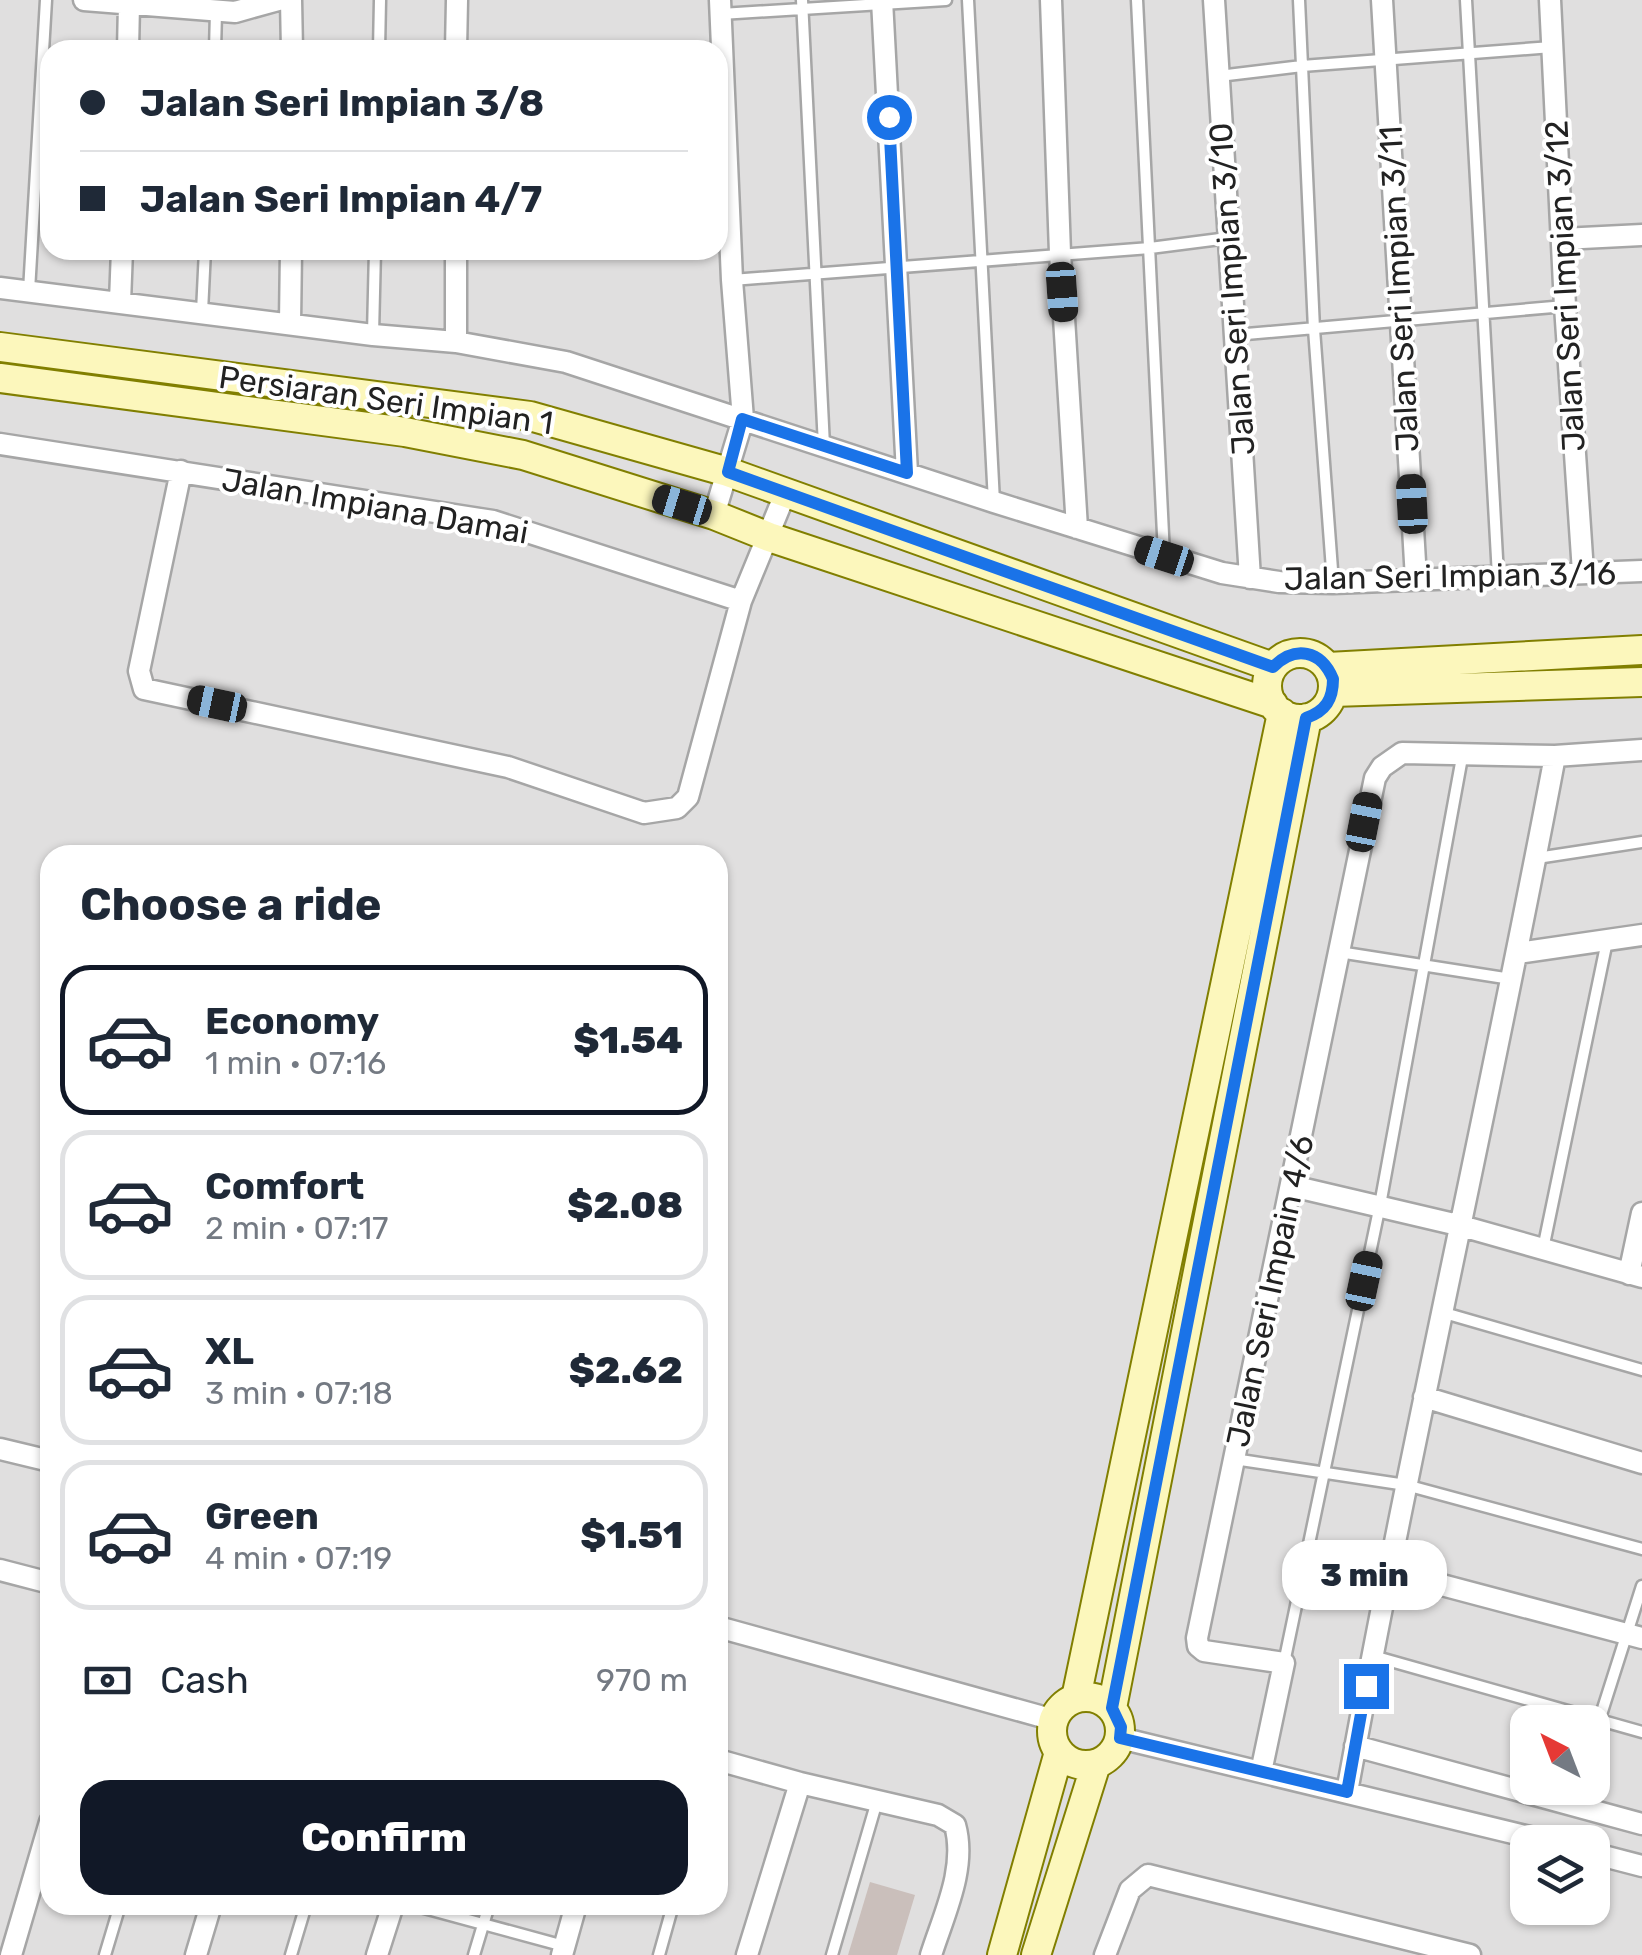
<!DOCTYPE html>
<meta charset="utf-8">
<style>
body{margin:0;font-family:Rubik,sans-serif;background:#f6f6f7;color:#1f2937;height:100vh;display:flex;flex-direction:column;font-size:38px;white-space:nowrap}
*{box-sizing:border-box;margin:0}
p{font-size:32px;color:#747a83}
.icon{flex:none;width:55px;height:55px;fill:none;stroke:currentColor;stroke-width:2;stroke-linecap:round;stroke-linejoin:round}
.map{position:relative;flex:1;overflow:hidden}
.details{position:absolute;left:40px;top:845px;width:688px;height:1070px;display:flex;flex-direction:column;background:#fff;border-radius:30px;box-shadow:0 2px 8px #0004}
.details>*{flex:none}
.hud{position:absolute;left:40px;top:40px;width:688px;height:220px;border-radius:30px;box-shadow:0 2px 8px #0004;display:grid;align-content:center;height:220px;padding:0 40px;background:#fff}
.needle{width:65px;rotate:318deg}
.controls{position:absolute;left:1510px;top:1705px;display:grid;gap:20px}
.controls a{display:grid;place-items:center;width:100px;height:100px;border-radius:20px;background:#fff;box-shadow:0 2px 8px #0004;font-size:50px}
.end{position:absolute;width:45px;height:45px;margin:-22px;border:12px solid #1a73e8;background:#fff;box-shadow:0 0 0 5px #fff}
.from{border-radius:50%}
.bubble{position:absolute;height:70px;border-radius:30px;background:#fff;box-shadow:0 2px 8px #0004;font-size:32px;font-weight:800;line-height:70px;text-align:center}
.car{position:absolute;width:30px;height:60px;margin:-30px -15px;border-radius:12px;box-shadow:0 0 8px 2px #0007;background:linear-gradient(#222 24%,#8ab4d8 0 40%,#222 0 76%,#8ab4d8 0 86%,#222 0)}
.hud b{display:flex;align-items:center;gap:35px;height:95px;font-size:38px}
.hud b+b{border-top:2px solid #e0e1e3}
.hud i{width:25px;height:25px;background:#1f2937}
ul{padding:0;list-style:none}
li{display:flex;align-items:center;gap:30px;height:150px;margin:0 20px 15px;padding:0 20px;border:5px solid #e0e1e3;border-radius:30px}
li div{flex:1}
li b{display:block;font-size:38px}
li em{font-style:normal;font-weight:800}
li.selected{border-color:#111827}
li>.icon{width:90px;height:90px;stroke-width:1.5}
h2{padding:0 40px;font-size:45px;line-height:120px}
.pay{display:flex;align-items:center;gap:25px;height:110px;padding:0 40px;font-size:38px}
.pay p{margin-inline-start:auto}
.primary-button{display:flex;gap:20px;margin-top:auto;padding:20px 40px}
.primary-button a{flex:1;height:115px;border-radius:30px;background:#111827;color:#fff;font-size:40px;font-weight:800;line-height:115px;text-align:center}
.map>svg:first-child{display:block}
.residential{fill:#e0dfdf;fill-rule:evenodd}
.building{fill:#cabfbb}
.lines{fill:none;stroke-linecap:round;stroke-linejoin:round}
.lane-casing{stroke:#a6a6a6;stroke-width:15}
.street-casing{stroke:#a6a6a6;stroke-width:25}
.secondary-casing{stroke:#817f00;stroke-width:32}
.lane{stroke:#fff;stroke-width:10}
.street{stroke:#fff;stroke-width:20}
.secondary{stroke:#fcf7bc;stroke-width:28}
.route{stroke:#1a73e8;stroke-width:12}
.labels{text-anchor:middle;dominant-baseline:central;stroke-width:8;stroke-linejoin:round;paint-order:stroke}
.street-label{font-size:32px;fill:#222;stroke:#fff}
</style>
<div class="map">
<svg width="1642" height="1955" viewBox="0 0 1642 1955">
<rect width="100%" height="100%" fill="#f2eee8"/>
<path class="residential" d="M0 0H1642V1955H0ZM50 50H718V250H50ZM50 855H718V1905H50ZM1528 1722H1592V1788H1528ZM1528 1842H1592V1908H1528Z"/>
<path class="building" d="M870 1882 915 1895 897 1955H848Z"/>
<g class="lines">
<g class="lane-casing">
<path id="lane" d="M802 0 824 446
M968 0 994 502
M1137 0 1164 555
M1299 0 1314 329 1333 583
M1466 0 1498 576
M721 14 946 0
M215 50 216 12
M379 50 380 0
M1219 76 1302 66 1552 47
M732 280 1150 248 1228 238
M29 291 46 0
M202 312 205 250
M373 334 375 250
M1235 335 1565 306
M1537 858 1642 842
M1339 952 1511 979
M1543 1249 1607 941
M1441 1312 1642 1370
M1234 1459 1406 1485 1642 1549
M1373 1656 1642 1732
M1284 1663 1380 1205 1463 752
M1592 1743 1642 1586
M1578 1805 1582 1788
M413 1905 564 1946
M105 1955 120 1905
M291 1955 306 1905
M474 1955 489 1905
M659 1955 673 1905
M832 1955 877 1801"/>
</g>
<g class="street-casing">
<path id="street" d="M84 0 235 12 278 0
M291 0 292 50
M882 0 907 473
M1051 0 1060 253 1077 528
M1214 0 1250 578
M1382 0 1416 579
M1550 0 1565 306 1583 572
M128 50 129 4
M456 50 457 0
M1562 239 1642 235
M456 250V342
M0 288 373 335 456 342 566 362 994 502 1222 573 1279 582 1333 583 1642 571
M120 302 122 250
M290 323 291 250
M0 444 493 521 741 601
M181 471 139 671 144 689 508 767 644 813 677 808 688 797 741 601 785 494
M714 515 743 419 732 280 720 0
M1518 953 1642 935
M1292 1186 1458 1225 1642 1277
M1629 1274 1642 1213
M1424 1397 1642 1463
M0 1449 50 1461
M0 1570 50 1583
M1389 1571 1642 1638
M718 1627 1054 1720
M1120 1738 1550 1842
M1355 1746 1642 1824
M718 1760 800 1783 938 1815 955 1825C967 1868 944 1914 931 1955
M1261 1772 1284 1663 1204 1651 1198 1646 1197 1638 1375 778 1382 767 1402 753 1555 756 1642 750
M1347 1792C1410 1445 1490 1102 1555 756
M1592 1853 1642 1866
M11 1955 50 1822
M196 1955 211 1905
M377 1955 393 1905
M562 1955 576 1905
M747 1955 800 1783
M1105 1955 1130 1890 1148 1875 1470 1955"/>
</g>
<g class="secondary-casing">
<path id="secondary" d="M0 347 530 416 728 472 1273 667
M0 378 405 432 523 455 714 515 769 537 1273 704
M1267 686a33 33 0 1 1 66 0a33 33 0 1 1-66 0Z
M1328 667 1642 650
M1333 692 1642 682
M1052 1731a34 34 0 1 1 68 0a34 34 0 1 1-68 0Z
M1076 1698 1282 713
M1112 1708 1307 718
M1002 1955 1059 1752
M1036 1955 1096 1764"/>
</g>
<use href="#lane" class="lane"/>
<use href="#street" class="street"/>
<use href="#secondary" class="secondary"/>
</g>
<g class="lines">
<path class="route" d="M889 117 907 473 742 419 728 472 1273 667C1295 645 1321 650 1333 679 1333 699 1326 711 1306 718L1112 1708 1121 1727 1120 1738 1347 1792 1366 1686"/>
</g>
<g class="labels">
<g class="street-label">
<text transform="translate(1565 286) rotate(-93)">Jalan Seri Impian 3/12</text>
<text transform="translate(1232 289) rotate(-94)">Jalan Seri Impian 3/10</text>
<text transform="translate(1399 289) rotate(-93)">Jalan Seri Impian 3/11</text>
<text transform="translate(386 400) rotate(8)">Persiaran Seri Impian 1</text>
<text transform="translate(375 506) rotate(10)">Jalan Impiana Damai</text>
<text transform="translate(1450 576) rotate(-1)">Jalan Seri Impian 3/16</text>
<text transform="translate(1270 1291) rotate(-78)">Jalan Seri Impain 4/6</text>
</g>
</g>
</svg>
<div class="controls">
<a><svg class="needle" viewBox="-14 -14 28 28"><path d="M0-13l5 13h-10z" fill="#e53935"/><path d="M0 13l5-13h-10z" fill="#747a83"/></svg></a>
<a><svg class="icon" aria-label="layers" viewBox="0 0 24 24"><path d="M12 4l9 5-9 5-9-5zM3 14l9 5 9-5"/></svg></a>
</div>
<i class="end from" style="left:889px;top:117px"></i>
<i class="end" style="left:1366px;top:1686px"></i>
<div class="bubble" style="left:1282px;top:1540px;width:165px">3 min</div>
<i class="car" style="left:1062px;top:292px;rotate:176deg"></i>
<i class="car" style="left:1412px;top:504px;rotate:357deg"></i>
<i class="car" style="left:682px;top:505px;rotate:287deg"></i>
<i class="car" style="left:1164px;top:556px;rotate:288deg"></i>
<i class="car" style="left:217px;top:704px;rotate:282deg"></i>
<i class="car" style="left:1364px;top:822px;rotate:11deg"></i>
<i class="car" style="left:1364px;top:1281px;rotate:12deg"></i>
<div class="hud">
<b><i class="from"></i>Jalan Seri Impian 3/8</b>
<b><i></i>Jalan Seri Impian 4/7</b>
</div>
<section class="details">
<h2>Choose a ride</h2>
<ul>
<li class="selected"><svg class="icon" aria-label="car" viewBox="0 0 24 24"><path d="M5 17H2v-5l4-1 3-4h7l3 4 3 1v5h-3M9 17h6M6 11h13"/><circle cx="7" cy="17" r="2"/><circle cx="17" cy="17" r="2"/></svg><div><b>Economy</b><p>1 min · 07:16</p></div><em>$1.54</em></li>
<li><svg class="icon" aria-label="car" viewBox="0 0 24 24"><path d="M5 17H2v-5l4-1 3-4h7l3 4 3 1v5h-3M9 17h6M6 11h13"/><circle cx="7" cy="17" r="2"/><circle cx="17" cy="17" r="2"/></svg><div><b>Comfort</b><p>2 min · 07:17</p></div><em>$2.08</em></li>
<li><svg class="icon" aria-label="car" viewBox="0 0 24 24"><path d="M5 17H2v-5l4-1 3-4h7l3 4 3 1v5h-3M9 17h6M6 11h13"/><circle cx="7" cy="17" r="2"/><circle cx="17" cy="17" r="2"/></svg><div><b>XL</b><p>3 min · 07:18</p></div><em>$2.62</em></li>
<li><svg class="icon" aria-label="car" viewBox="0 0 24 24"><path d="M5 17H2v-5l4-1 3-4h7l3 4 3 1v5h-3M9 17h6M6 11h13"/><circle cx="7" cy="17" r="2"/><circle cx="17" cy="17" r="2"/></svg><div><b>Green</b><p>4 min · 07:19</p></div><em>$1.51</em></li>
</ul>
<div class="pay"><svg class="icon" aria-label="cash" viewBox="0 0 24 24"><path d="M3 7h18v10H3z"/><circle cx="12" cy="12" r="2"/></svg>Cash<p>970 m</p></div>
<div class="primary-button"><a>Confirm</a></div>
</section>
</div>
